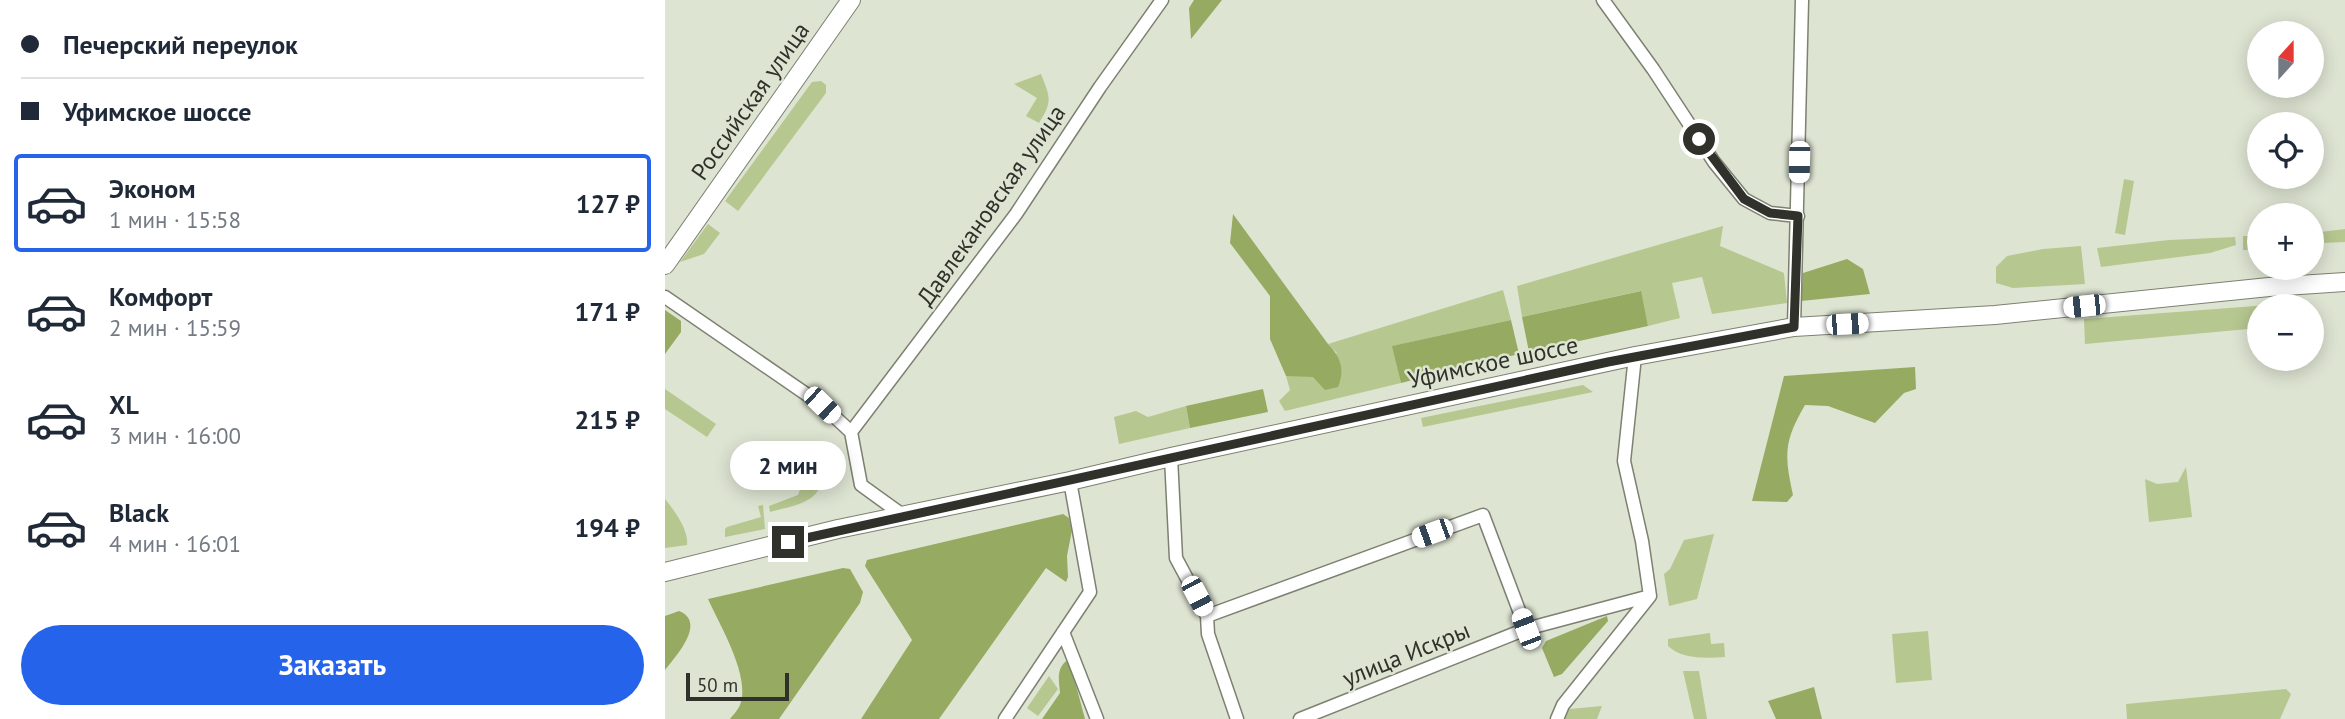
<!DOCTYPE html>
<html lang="ru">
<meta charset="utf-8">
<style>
body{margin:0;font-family:"PT Sans",sans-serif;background:#f2f2f3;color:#1f2937;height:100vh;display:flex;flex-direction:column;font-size:26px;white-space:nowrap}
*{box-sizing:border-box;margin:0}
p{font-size:23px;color:#747a83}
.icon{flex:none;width:38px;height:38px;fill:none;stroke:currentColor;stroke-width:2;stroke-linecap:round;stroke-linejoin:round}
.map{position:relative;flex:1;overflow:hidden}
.panel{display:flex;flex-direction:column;background:#fff;width:665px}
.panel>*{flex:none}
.top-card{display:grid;align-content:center;height:154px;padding:0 21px;background:#fff}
.needle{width:46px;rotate:21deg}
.buttons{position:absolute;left:1582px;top:21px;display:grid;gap:14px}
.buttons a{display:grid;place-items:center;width:77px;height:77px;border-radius:50%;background:#fff;box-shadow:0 4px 18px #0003;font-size:35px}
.scale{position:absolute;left:21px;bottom:18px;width:103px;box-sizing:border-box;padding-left:7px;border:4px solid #2f312a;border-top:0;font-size:19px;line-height:24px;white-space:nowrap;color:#2f312a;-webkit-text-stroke:5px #dee4d2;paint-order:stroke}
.end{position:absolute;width:32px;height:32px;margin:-16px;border:9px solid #2f312a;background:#fff;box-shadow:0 0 0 4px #fff}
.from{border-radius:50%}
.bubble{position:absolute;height:49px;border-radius:24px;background:#fff;box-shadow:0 4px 18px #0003;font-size:23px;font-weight:700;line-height:49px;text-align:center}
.car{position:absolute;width:21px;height:42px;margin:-21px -10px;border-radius:9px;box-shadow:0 0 5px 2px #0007;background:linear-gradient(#fff 24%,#345 0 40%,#fff 0 76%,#345 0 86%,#fff 0)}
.top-card b{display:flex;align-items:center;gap:24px;height:66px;font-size:26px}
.top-card b+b{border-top:2px solid #e0e1e3}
.top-card i{width:18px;height:18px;background:#1f2937}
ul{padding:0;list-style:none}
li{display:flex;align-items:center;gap:21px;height:98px;margin:0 14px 10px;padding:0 7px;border:4px solid transparent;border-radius:7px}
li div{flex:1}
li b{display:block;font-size:26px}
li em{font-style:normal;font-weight:700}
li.active{border-color:#2563eb}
li>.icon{width:63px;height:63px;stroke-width:1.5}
.cta{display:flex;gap:14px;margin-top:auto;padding:14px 21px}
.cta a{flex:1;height:80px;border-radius:42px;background:#2563eb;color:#fff;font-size:28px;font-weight:700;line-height:80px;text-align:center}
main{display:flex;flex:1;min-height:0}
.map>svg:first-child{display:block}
.green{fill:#b6c790}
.forest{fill:#96ab61}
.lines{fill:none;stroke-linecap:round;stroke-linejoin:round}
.minor-casing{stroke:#7c8171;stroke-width:15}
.secondary-casing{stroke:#7c8171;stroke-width:20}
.minor{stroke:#fff;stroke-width:12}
.secondary{stroke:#fff;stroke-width:18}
.route{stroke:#2f312a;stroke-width:9}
.labels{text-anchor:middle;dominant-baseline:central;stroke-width:5;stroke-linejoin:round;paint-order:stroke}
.street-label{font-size:24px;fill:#2f312a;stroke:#dee4d2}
</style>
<main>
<section class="panel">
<div class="top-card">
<b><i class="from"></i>Печерский переулок</b>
<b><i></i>Уфимское шоссе</b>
</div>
<ul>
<li class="active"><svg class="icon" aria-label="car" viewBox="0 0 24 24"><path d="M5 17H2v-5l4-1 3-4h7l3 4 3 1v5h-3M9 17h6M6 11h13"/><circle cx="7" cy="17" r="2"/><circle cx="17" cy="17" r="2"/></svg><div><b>Эконом</b><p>1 мин · 15:58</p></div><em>127 ₽</em></li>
<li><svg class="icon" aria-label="car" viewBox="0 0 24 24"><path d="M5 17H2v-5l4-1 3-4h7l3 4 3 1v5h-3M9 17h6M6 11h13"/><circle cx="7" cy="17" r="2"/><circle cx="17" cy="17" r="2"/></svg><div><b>Комфорт</b><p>2 мин · 15:59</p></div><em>171 ₽</em></li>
<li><svg class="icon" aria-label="car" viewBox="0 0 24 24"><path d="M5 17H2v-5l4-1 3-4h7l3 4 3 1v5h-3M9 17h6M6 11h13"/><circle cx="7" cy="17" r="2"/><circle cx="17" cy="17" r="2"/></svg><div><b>XL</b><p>3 мин · 16:00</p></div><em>215 ₽</em></li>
<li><svg class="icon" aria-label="car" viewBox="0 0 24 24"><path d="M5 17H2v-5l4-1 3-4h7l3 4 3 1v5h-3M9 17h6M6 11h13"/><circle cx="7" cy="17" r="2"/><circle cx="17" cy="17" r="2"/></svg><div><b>Black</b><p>4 мин · 16:01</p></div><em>194 ₽</em></li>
</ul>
<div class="cta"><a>Заказать</a></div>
</section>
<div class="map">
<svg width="1680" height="719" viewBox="0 0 1680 719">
<rect width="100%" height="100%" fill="#dee4d2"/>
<path class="green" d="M376 74C385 97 388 101 374 123L361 116 372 98 349 84Z
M156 81 161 85V93L73 211 60 201 147 82Z
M1459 179 1469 181 1460 235 1450 233Z
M43 224 55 233 39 254 15 262Z
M1058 226 1055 246 1119 273 1122 303 1047 314 1037 277 1007 283 1015 318 983 326 975 291 857 317 852 286Z
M1680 229V242L1658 243 1647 237V233Z
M1578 236H1594V250H1578Z
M1570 237 1571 245 1545 253 1436 267 1432 248 1504 240Z
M1416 246 1420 284 1348 288 1331 283V267L1342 256 1378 249Z
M838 290 846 320 728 346 736 383 620 411 614 401 625 390 621 376H648L672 353 663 344Z
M1644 302 1649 306 1652 323H1647V306H1594V328L1420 344 1419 319Z
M918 385 928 392 758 427 756 418Z
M0 389 51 424 42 437 0 409Z
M521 406 525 428 454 444 449 417 471 411 483 417Z
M1521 467 1527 517 1484 522 1480 479 1492 484 1513 482Z
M141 474 157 477C156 504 125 506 105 512L104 506 133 495Z
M0 499C9 510 24 530 22 545L0 548Z
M98 505 100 529 60 537V529L62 527 96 517 93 506Z
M1049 534 1032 599 1004 606 999 574 1005 569 1019 540Z
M1263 631 1267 680 1231 683 1227 634Z
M1045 633 1046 644 1059 643 1060 657C1042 658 1018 660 1003 646V639Z
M1018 671H1034L1042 719H1029Z
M384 676 393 689 373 716 362 708Z
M1621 689 1626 694 1615 719H1462L1461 704Z
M937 706 932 719H899L901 711 905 709Z"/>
<path class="forest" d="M529 0H557L526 39 524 8Z
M568 214 663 344C676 357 680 370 673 387L660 390 648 377 621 376 605 339V296L565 243Z
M1182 259 1198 269 1205 294 1136 301 1138 273Z
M976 291 983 326 864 352 857 317Z
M0 310 16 321V332L0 354Z
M846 320 854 354 736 383 727 346Z
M1250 367 1251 389 1239 393 1210 423 1163 406 1140 405C1119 441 1119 454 1128 495L1122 502 1087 501 1119 376Z
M598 389 603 412 525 428 521 406Z
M398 514 404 518 407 530 402 556 403 577 401 582 381 568 274 719H196L247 640 200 566 202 560Z
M178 568 185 569 198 592 195 603 114 719H65C68 715 73 710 75 705 86 676 55 626 43 599Z
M14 611C42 622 11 656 0 670V616Z
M942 616 943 621 897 674 889 677 877 648 881 641Z
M401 661 405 663 420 719H377L395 693C394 680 391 670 401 661Z
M1149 687 1157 719H1111L1103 701Z"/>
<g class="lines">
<g class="minor-casing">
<path id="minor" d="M938 0 988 69 1049 162 1079 199 1105 213 1133 216
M0 297 157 405 186 432 196 485 239 516
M1129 327 1137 0
M186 432 351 214 435 87 497 0
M506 457 511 558 542 616 543 634 572 719
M542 616 818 515 861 629
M398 632 432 719
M340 719 425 592 405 481
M635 719 861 629 985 596
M892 719 898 705 985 596 977 541 959 461 970 356"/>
</g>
<g class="secondary-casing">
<path id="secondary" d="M0 265 186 0
M0 572 173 529 405 481 506 457 970 356 1129 327 1330 315 1604 287 1680 282"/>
</g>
<use href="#minor" class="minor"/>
<use href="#secondary" class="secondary"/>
</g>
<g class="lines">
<path class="route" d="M123 542 943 362 1129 327 1133 216 1105 213 1079 199 1034 139"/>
</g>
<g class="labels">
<g class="street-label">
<text transform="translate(85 101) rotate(-55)">Российская улица</text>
<text transform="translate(326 205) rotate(-55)">Давлекановская улица</text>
<text transform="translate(828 362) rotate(-12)">Уфимское шоссе</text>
<text transform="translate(741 654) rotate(-22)">улица Искры</text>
</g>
</g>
</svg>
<div class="buttons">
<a><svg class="needle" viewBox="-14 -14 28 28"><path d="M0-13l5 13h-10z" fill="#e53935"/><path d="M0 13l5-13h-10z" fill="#747a83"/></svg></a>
<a><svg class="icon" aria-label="locate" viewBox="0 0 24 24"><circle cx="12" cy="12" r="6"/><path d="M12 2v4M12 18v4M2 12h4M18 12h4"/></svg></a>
<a>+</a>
<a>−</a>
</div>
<div class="scale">50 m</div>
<i class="end from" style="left:1034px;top:139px"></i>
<i class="end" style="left:123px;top:542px"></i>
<div class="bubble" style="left:65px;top:441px;width:116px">2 мин</div>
<i class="car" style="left:1134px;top:162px;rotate:181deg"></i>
<i class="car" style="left:1419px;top:306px;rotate:264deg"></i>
<i class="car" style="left:1182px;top:324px;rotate:87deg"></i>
<i class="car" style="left:157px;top:405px;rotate:134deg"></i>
<i class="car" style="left:767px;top:533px;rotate:250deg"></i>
<i class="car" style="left:532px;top:596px;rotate:152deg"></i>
<i class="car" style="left:861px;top:629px;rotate:339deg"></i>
</div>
</main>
